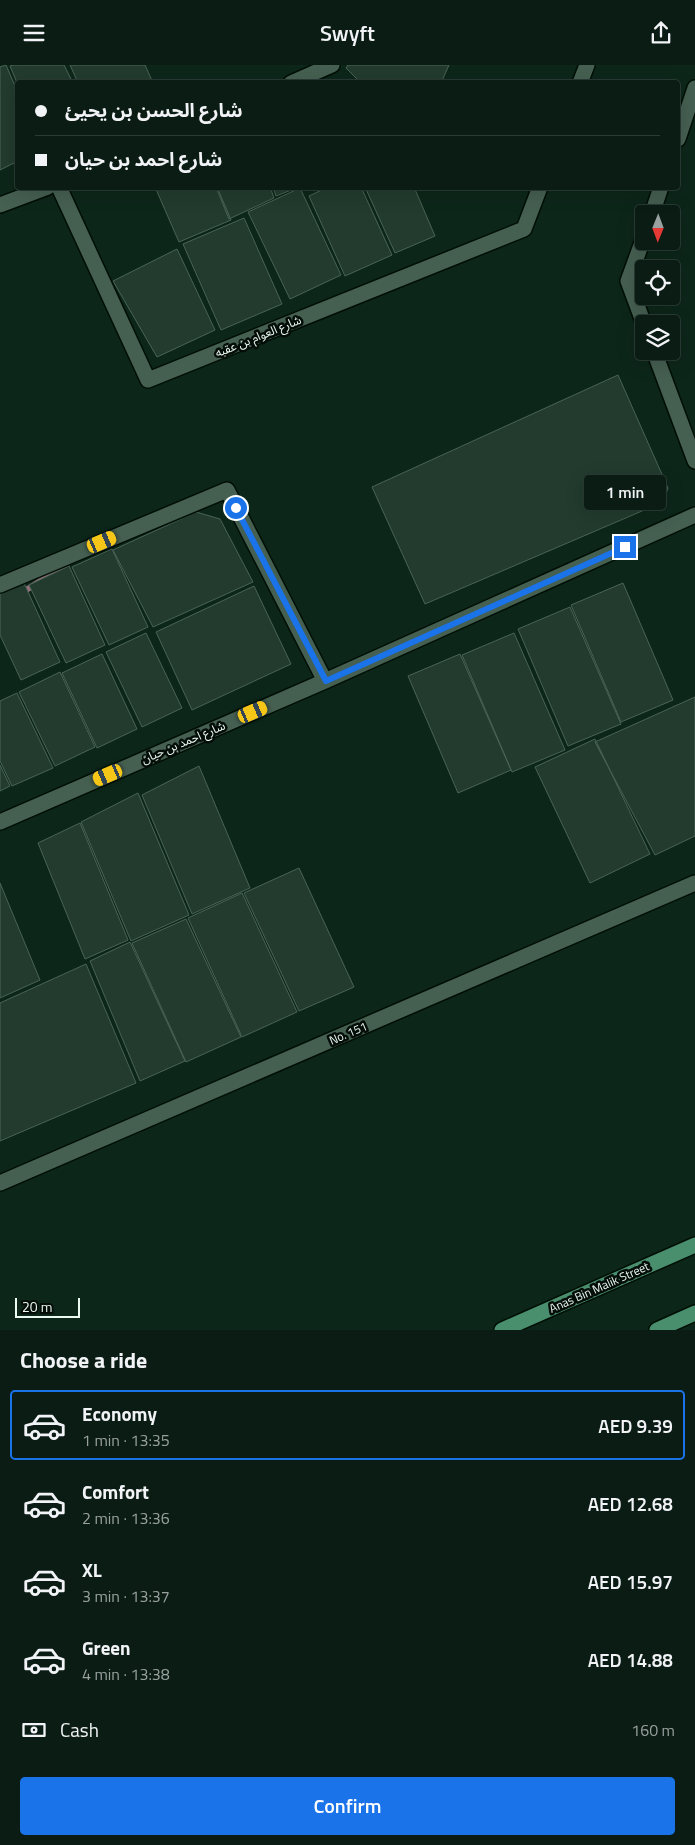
<!DOCTYPE html>
<meta charset="utf-8">
<style>
body{margin:0;font-family:"Titillium Web","Noto Sans Arabic",sans-serif;background:#182922;color:#f1f3f6;height:100vh;display:flex;flex-direction:column;font-size:19px;white-space:nowrap}
*{box-sizing:border-box;margin:0}
p{font-size:16px;color:#99a1a0}
.icon{flex:none;width:28px;height:28px;fill:none;stroke:currentColor;stroke-width:2;stroke-linecap:round;stroke-linejoin:round}
.map{position:relative;height:1265px;overflow:hidden}
.sheet{display:flex;flex-direction:column;background:#0a1c14;flex:1}
.sheet>*{flex:none}
.top-card{position:absolute;left:15px;top:15px;width:665px;height:110px;border-radius:5px;box-shadow:0 5px 20px #0002,0 0 0 1px #2a3a34;display:grid;align-content:center;height:110px;padding:0 20px;background:#0a1c14}
.needle{width:32px;rotate:181deg}
.buttons{position:absolute;left:635px;top:140px;display:grid;gap:10px}
.buttons a{display:grid;place-items:center;width:45px;height:45px;border-radius:5px;background:#0a1c14;box-shadow:0 5px 20px #0002,0 0 0 1px #2a3a34;font-size:25px}
.scale{position:absolute;left:15px;bottom:12px;width:65px;box-sizing:border-box;padding-left:5px;border:2px solid #eaf9f1;border-top:0;font-size:14px;line-height:18px;white-space:nowrap;color:#eaf9f1;-webkit-text-stroke:4px #040d08;paint-order:stroke}
.end{position:absolute;width:22px;height:22px;margin:-11px;border:6px solid #1a73e8;background:#fff;box-shadow:0 0 0 2px #fff}
.from{border-radius:50%}
.bubble{position:absolute;height:35px;border-radius:5px;background:#0a1c14;box-shadow:0 5px 20px #0002,0 0 0 1px #2a3a34;font-size:16px;font-weight:600;line-height:35px;text-align:center}
.car{position:absolute;width:15px;height:30px;margin:-15px -8px;border-radius:6px;box-shadow:0 0 4px 1px #0007;background:linear-gradient(#f5c518 24%,#345 0 40%,#f5c518 0 76%,#345 0 86%,#f5c518 0)}
.top-card b{display:flex;align-items:center;gap:18px;height:48px;font-size:19px}
.top-card b+b{border-top:1px solid #2a3a34}
.top-card i{width:12px;height:12px;background:#f1f3f6}
ul{padding:0;list-style:none}
li{display:flex;align-items:center;gap:15px;height:70px;margin:0 10px 8px;padding:0 10px;border:2px solid transparent;border-radius:5px}
li div{flex:1}
li b{display:block;font-size:19px}
li em{font-style:normal;font-weight:600}
li.current{border-color:#1a73e8}
li>.icon{width:45px;height:45px;stroke-width:1.5}
h2{padding:0 20px;font-size:22px;line-height:60px}
.pay{display:flex;align-items:center;gap:12px;height:55px;padding:0 20px;font-size:19px}
.pay p{margin-inline-start:auto}
.primary-button{display:flex;gap:10px;margin-top:auto;padding:10px 20px}
.primary-button a{flex:1;height:58px;border-radius:5px;background:#1a73e8;color:#fff;font-size:20px;font-weight:600;line-height:58px;text-align:center}
header{display:flex;justify-content:space-between;align-items:center;height:65px;padding:0 20px;background:#0a1c14;font-size:22px;font-weight:600}
.map>svg:first-child{display:block}
.lines{fill:none;stroke-linecap:round;stroke-linejoin:round}
.stream{stroke:#926f7b;stroke-width:6}
.building{fill:#223b2e;stroke:#496456}
.street-casing{stroke:#000f05;stroke-width:18}
.primary-casing{stroke:#000f05;stroke-width:18}
.street{stroke:#455f51;stroke-width:15}
.primary{stroke:#498f6e;stroke-width:15}
.route{stroke:#1a73e8;stroke-width:6}
.labels{text-anchor:middle;dominant-baseline:central;stroke-width:5;stroke-linejoin:round;paint-order:stroke}
.street-label{font-size:12px;fill:#eaf9f1;stroke:#040d08}
</style>
<header><svg class="icon" aria-label="menu" viewBox="0 0 24 24"><path d="M4 6h16M4 12h16M4 18h16"/></svg>Swyft<svg class="icon" aria-label="share" viewBox="0 0 24 24"><path d="M12 15V3M7 8l5-5 5 5M5 13v7h14v-7"/></svg></header>
<div class="map">
<svg width="695" height="1265" viewBox="0 0 695 1265">
<rect width="100%" height="100%" fill="#0d261a"/>
<g class="lines">
<path class="stream" d="M20 529 68 498"/>
</g>
<path class="building" d="M6 0 18 28V96L0 105V2Z
M13 0H64L73 18H18V20L10 1Z
M70 0H145L153 18H78Z
M348 0H449L441 18H361L346 3Z
M155 122H217L231 155 179 177Z
M216 122H270L274 133 229 154Z
M273 122H299L276 131Z
M328 122H361L392 190 345 211 309 131Z
M365 122H414L435 171 395 188Z
M300 123 341 210 290 234 248 147Z
M244 153 282 239 221 265 183 179Z
M177 184 215 265 157 292 113 216Z
M618 310 668 423 663 437 425 539 372 422Z
M196 447 220 454 253 517 153 562 113 485Z
M112 484 148 562 109 580 72 502Z
M69 501 105 580 66 598 29 520Z
M24 518 60 597 21 615 0 570V529Z
M623 518 673 635 621 657 571 540Z
M254 521 291 599 192 645 156 567Z
M570 542 621 659 568 681 518 564Z
M146 568 182 643 142 662 106 587Z
M514 568 565 685 512 707 462 590Z
M102 589 137 664 97 683 62 608Z
M460 589 511 705 458 728 408 611Z
M60 607 95 682 55 701 19 627Z
M17 628 53 703 12 721 0 696V636Z
M695 632V771L655 790 595 677Z
M595 674 650 789 590 818 535 702Z
M0 700 10 721 0 726Z
M199 701 250 823 192 849 142 730Z
M138 728 189 850 131 876 81 757Z
M80 758 128 875 85 894 38 778Z
M299 803 354 922 299 946 244 828Z
M0 818 40 915 0 933Z
M242 828 297 947 242 972 188 853Z
M186 854 241 972 186 997 132 878Z
M130 877 185 996 140 1016 90 896Z
M86 899 136 1018 0 1076V938Z"/>
<g class="lines">
<g class="street-casing">
<path id="street" d="M291 18 332 0
M580 18 587 0
M678 74 695 23
M59 122 148 315 524 164 540 122
M0 140 48 122
M652 149 661 122
M644 172 628 216 644 259
M654 286 695 396
M0 520 227 425 325 616
M0 757 325 616 695 450
M0 1118 695 818"/>
</g>
<g class="primary-casing">
<path id="primary" d="M502 1265 695 1180
M657 1265 695 1248"/>
</g>
<use href="#street" class="street"/>
<use href="#primary" class="primary"/>
</g>
<g class="lines">
<path class="route" d="M236 443 326 616 625 482"/>
</g>
<g class="labels">
<g class="street-label">
<text transform="translate(258 271) rotate(-22)">شارع العوام بن عقبه</text>
<text transform="translate(183 677) rotate(-23)">شارع احمد بن حيان</text>
<text transform="translate(348 968) rotate(-23)">No. 151</text>
<text transform="translate(599 1222) rotate(-24)">Anas Bin Malik Street</text>
</g>
</g>
</svg>
<div class="buttons">
<a><svg class="needle" viewBox="-14 -14 28 28"><path d="M0-13l5 13h-10z" fill="#e53935"/><path d="M0 13l5-13h-10z" fill="#99a1a0"/></svg></a>
<a><svg class="icon" aria-label="locate" viewBox="0 0 24 24"><circle cx="12" cy="12" r="6"/><path d="M12 2v4M12 18v4M2 12h4M18 12h4"/></svg></a>
<a><svg class="icon" aria-label="layers" viewBox="0 0 24 24"><path d="M12 4l9 5-9 5-9-5zM3 14l9 5 9-5"/></svg></a>
</div>
<div class="scale">20 m</div>
<i class="end from" style="left:236px;top:443px"></i>
<i class="end" style="left:625px;top:482px"></i>
<div class="bubble" style="left:584px;top:410px;width:82px">1 min</div>
<i class="car" style="left:102px;top:477px;rotate:67deg"></i>
<i class="car" style="left:253px;top:647px;rotate:67deg"></i>
<i class="car" style="left:108px;top:710px;rotate:247deg"></i>
<div class="top-card">
<b><i class="from"></i>شارع الحسن بن يحيئ</b>
<b><i></i>شارع احمد بن حيان</b>
</div>
</div>
<section class="sheet">
<h2>Choose a ride</h2>
<ul>
<li class="current"><svg class="icon" aria-label="car" viewBox="0 0 24 24"><path d="M5 17H2v-5l4-1 3-4h7l3 4 3 1v5h-3M9 17h6M6 11h13"/><circle cx="7" cy="17" r="2"/><circle cx="17" cy="17" r="2"/></svg><div><b>Economy</b><p>1 min · 13:35</p></div><em>AED 9.39</em></li>
<li><svg class="icon" aria-label="car" viewBox="0 0 24 24"><path d="M5 17H2v-5l4-1 3-4h7l3 4 3 1v5h-3M9 17h6M6 11h13"/><circle cx="7" cy="17" r="2"/><circle cx="17" cy="17" r="2"/></svg><div><b>Comfort</b><p>2 min · 13:36</p></div><em>AED 12.68</em></li>
<li><svg class="icon" aria-label="car" viewBox="0 0 24 24"><path d="M5 17H2v-5l4-1 3-4h7l3 4 3 1v5h-3M9 17h6M6 11h13"/><circle cx="7" cy="17" r="2"/><circle cx="17" cy="17" r="2"/></svg><div><b>XL</b><p>3 min · 13:37</p></div><em>AED 15.97</em></li>
<li><svg class="icon" aria-label="car" viewBox="0 0 24 24"><path d="M5 17H2v-5l4-1 3-4h7l3 4 3 1v5h-3M9 17h6M6 11h13"/><circle cx="7" cy="17" r="2"/><circle cx="17" cy="17" r="2"/></svg><div><b>Green</b><p>4 min · 13:38</p></div><em>AED 14.88</em></li>
</ul>
<div class="pay"><svg class="icon" aria-label="cash" viewBox="0 0 24 24"><path d="M3 7h18v10H3z"/><circle cx="12" cy="12" r="2"/></svg>Cash<p>160 m</p></div>
<div class="primary-button"><a>Confirm</a></div>
</section>
